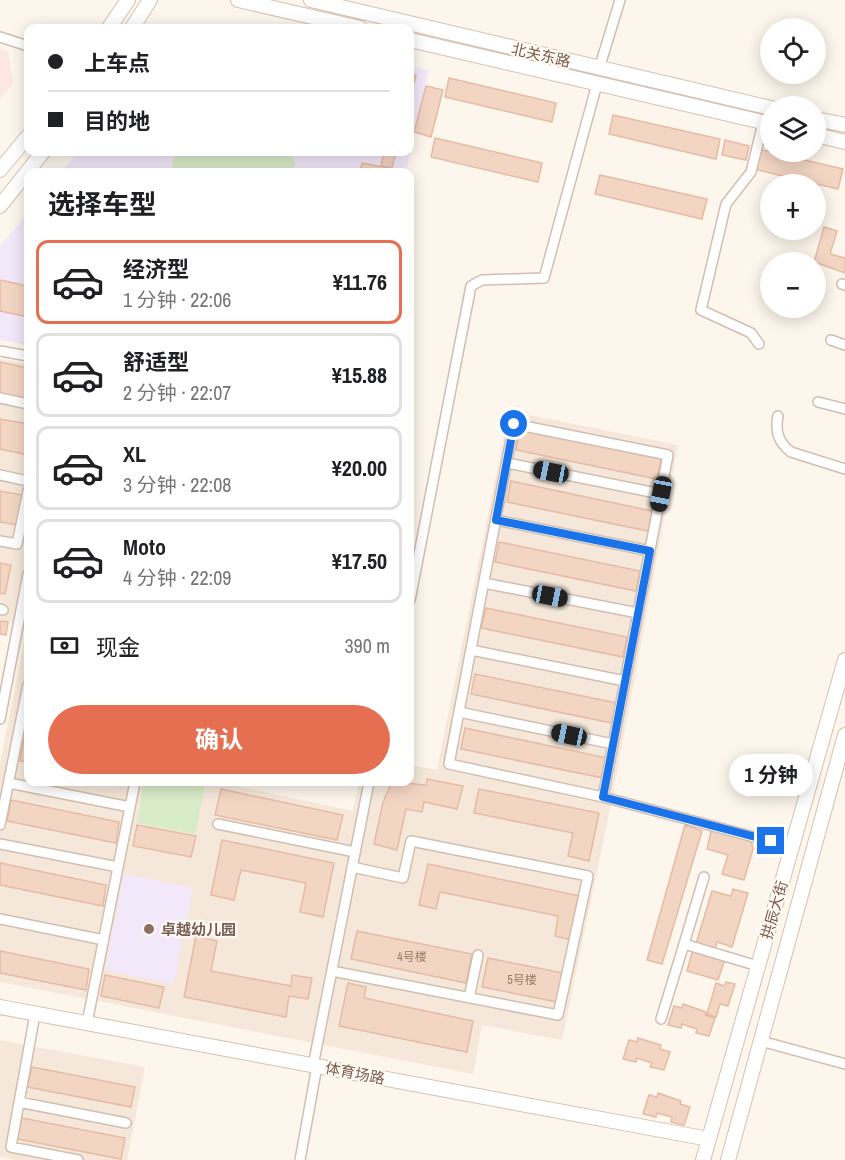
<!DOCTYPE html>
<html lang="zh">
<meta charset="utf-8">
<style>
body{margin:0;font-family:"Archivo Narrow","Noto Sans SC",sans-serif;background:#f6f6f6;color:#202124;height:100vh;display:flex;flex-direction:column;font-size:22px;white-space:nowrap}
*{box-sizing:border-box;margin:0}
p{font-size:20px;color:#757577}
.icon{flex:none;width:33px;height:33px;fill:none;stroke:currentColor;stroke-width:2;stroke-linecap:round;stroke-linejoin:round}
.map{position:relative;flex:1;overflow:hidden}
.sheet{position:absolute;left:24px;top:168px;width:390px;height:618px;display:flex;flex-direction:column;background:#fff;border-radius:12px;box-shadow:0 3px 15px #0003}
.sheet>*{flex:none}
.hud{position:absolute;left:24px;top:24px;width:390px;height:132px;border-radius:12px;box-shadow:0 3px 15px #0003;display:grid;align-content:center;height:132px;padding:0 24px;background:#fff}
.fabs{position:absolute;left:760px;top:18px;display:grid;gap:12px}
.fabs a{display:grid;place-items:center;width:66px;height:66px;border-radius:50%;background:#fff;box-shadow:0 3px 15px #0003;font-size:30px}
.end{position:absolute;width:27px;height:27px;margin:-14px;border:8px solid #1a73e8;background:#fff;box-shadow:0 0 0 3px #fff}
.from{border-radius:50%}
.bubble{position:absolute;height:42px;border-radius:21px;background:#fff;box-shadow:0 3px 15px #0003;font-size:20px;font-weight:700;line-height:42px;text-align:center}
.car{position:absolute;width:18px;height:36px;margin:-18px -9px;border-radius:8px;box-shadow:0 0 4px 2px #0007;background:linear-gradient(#222 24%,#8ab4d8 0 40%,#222 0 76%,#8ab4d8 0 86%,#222 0)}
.hud b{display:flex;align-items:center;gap:21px;height:57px;font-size:22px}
.hud b+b{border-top:2px solid #e0e0e0}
.hud i{width:15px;height:15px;background:#202124}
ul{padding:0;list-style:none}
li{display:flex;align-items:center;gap:18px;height:84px;margin:0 12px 9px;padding:0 12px;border:3px solid #e0e0e0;border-radius:12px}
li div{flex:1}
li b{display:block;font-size:22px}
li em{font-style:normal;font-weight:700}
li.active{border-color:#e76f51}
li>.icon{width:54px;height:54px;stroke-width:1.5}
h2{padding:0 24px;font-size:27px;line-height:72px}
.pay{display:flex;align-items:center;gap:15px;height:66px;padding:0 24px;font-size:22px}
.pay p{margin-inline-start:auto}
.cta{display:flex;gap:12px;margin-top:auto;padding:12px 24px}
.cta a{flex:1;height:69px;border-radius:36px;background:#e76f51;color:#fff;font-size:24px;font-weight:700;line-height:69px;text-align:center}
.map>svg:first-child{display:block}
.residential{fill:#f5e8da}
.commercial{fill:#fde8e0}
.education{fill:#f3e8fa}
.green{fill:#d8ecc9}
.building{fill:#f3d5c3;stroke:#e6bba3;stroke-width:1.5}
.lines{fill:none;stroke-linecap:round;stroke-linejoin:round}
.street-casing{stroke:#d1beb0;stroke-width:12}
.secondary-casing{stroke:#d6c0b0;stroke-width:16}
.street{stroke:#fff;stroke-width:9}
.secondary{stroke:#fff;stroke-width:14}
.route{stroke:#1a73e8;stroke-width:8}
.education-dot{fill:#8d6e63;stroke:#fffaf3;stroke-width:2}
.labels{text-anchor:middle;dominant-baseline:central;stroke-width:4.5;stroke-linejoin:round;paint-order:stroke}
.number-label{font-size:12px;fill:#987a6a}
.street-label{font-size:15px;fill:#7a5c4d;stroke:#fffaf3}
.education-label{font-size:15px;font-weight:bold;fill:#785e54;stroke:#fffaf3;text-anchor:start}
</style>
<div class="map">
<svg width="845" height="1160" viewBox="0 0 845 1160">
<rect width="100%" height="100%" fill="#fdf6ec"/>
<path class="residential" d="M0 359 28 364V555L15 623 0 620Z
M509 411 678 445 611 804 562 1040 482 1025 473 1074 0 982V764L28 621V782H218L353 811 359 782H410V765L437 770Z
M0 1040 145 1067 127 1160H15L0 1157Z"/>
<path class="commercial" d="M0 49 8 52 13 84 0 98Z"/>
<path class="education" d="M410 66 429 70 406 172H61L78 152H410Z
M28 213V345L0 340V246Z
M124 874 193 888 173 984 105 970Z"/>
<path class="green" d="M175 152H291L295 163 293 172H171Z
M144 782H206L195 834 137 823Z"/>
<path class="building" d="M410 74 416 75 412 91H410Z
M449 78 556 103 552 122 445 97Z
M426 86 443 90 431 137 414 132Z
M613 115 720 139 716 159 609 134Z
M435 138 542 163 538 182 431 157Z
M725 140 749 146 746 160 722 155Z
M759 149 843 169 838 189 754 169Z
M384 152H396L392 168 381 166Z
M362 163 388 168V172H360Z
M600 175 707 199 702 219 595 194Z
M824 227 837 231 830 254 845 258V273L814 262Z
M0 280 28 286V317L0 311Z
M0 362 28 368V399L0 393Z
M0 419 28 424V455L0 449Z
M520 429 661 459 657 479 516 450Z
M511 481 652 511 648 531 507 502Z
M0 491 23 495 17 525 0 522Z
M499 542 640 571 636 591 495 562Z
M0 563 11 565 5 594 0 593Z
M486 608 627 637 623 657 481 628Z
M0 621 8 622 6 635 0 634Z
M475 674 617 703 612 723 471 694Z
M465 728 607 758 603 778 461 749Z
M24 739 28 740V762L20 761Z
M427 779 463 786 457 809 424 802 422 812 406 809 397 850 374 844 383 802 392 782 426 785Z
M221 789 343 815 337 840 215 815Z
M479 789 599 813 589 861 568 856 573 833 474 813Z
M11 800 119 822 116 843 7 821Z
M137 825 196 836 191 857 133 846Z
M685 825 702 831 662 964 647 960Z
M712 828 751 840 753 849 744 880 722 874 728 855 707 849Z
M222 840 334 863 323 917 300 912 306 883 241 870 234 900 211 895Z
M0 863 106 885 103 906 0 885Z
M428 864 580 896 571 940 555 936 558 916 440 892 436 909 419 905Z
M733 889 748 893 732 947 717 942 715 949 696 944 712 891 731 896Z
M357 931 472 954 466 983 351 959Z
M196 936 217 941 211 971 291 986 292 975 312 978 308 999 289 996 286 1017 184 997Z
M693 949 725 959 718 980 687 971Z
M0 951 89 969 86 990 0 973Z
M488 958 563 973 557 1002 482 987Z
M105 975 164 987 159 1008 101 996Z
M726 982 735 984 728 1006 720 1004 716 1017 707 1014 716 983 724 986Z
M348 983 366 987 364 998 473 1021 467 1052 339 1026Z
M683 1004 706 1012 705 1015 715 1018 709 1036 696 1033 697 1029 682 1024 681 1028 668 1025 674 1006 682 1008Z
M638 1038 661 1045 660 1049 670 1052 664 1070 650 1067 652 1063 637 1058 636 1062 623 1059 629 1040 637 1042Z
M32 1067 135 1087 131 1107 27 1087Z
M658 1093 681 1101 680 1104 690 1107 684 1125 671 1122 672 1117 657 1113 656 1117 643 1114 649 1095 657 1097Z
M22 1118 125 1138 121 1159 17 1139Z"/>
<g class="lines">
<g class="street-casing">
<path id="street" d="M0 37 28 46
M599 69 620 0
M842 284 845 285
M831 340 845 345
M759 344 751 333 701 310 726 204 751 172 763 123
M0 351 28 356
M0 398 28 404
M818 402 845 409
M778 416C775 431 778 442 791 452L845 469
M507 463 661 494
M0 475 28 481
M496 520 650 551
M0 541 17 544 28 491
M484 583 638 613
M410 600 471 286 482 280 544 278 597 84
M0 609 3 610
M471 650 625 681
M459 712 613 744
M0 719 28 574
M9 783 130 807
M603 797 668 455 514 424 449 764 603 797 792 847
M218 824 355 852
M0 825 28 685
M0 844 118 867
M0 919 104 940
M684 944 704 877
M332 971 558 1015 588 876 411 841 403 878 352 867
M469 998 478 955
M35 1014 11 1147 78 1160
M661 1019 684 944 758 966
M87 1023 135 782
M761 1041 845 1064
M313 1066 369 782
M19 1102 126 1123
M300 1160 317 1066"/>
</g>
<g class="secondary-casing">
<path id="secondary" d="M238 0 360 28
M311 0 771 108
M109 28 128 0
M132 28 150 0
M410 40 771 124
M816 119 845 125
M816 135 845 142
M0 170 28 136
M0 206 43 152
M0 1007 709 1139
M703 1160 845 660
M728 1160 845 735"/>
</g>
<use href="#street" class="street"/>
<use href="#secondary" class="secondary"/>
</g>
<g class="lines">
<path class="route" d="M514 424 496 520 650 551 603 797 771 841"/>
</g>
<circle class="education-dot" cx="149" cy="929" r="6"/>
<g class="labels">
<g class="number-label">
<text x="412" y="957">4号楼</text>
<text x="522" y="980">5号楼</text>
</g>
<g class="street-label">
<text transform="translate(541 55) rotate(13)">北关东路</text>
<text transform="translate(774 910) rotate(-74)">拱辰大街</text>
<text transform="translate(355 1073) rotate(11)">体育场路</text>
</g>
<g class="education-label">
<text x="161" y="929">卓越幼儿园</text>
</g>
</g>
</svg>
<div class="fabs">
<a><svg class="icon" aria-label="locate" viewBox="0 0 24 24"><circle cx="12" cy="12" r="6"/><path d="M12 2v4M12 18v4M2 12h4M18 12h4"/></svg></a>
<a><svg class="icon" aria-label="layers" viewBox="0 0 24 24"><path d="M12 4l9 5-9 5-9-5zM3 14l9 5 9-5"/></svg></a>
<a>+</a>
<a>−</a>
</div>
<i class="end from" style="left:514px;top:424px"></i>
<i class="end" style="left:771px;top:841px"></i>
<div class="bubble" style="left:729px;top:754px;width:84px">1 分钟</div>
<i class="car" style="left:551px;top:472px;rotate:281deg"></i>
<i class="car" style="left:661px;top:494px;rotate:191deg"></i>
<i class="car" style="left:550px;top:596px;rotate:101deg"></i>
<i class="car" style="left:569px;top:735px;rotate:282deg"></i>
<div class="hud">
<b><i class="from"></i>上车点</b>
<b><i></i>目的地</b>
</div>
<section class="sheet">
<h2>选择车型</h2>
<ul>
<li class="active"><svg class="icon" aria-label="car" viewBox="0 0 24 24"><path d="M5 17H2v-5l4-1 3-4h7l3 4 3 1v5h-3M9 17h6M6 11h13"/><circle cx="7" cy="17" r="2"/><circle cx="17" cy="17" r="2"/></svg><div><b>经济型</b><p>1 分钟 · 22:06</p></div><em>¥11.76</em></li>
<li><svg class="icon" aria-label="car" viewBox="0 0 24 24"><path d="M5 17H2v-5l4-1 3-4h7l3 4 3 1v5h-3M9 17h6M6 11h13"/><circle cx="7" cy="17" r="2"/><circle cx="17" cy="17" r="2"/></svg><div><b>舒适型</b><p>2 分钟 · 22:07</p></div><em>¥15.88</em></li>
<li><svg class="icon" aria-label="car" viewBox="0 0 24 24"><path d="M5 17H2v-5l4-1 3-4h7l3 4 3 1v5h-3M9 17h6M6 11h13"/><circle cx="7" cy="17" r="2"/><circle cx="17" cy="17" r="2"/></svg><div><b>XL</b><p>3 分钟 · 22:08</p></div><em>¥20.00</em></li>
<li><svg class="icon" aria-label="car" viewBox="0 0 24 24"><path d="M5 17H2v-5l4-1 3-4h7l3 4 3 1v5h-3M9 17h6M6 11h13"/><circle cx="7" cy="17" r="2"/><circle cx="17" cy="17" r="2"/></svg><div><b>Moto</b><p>4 分钟 · 22:09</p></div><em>¥17.50</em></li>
</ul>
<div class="pay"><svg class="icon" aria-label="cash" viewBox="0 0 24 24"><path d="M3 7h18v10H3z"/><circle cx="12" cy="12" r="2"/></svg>现金<p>390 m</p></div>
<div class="cta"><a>确认</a></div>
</section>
</div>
